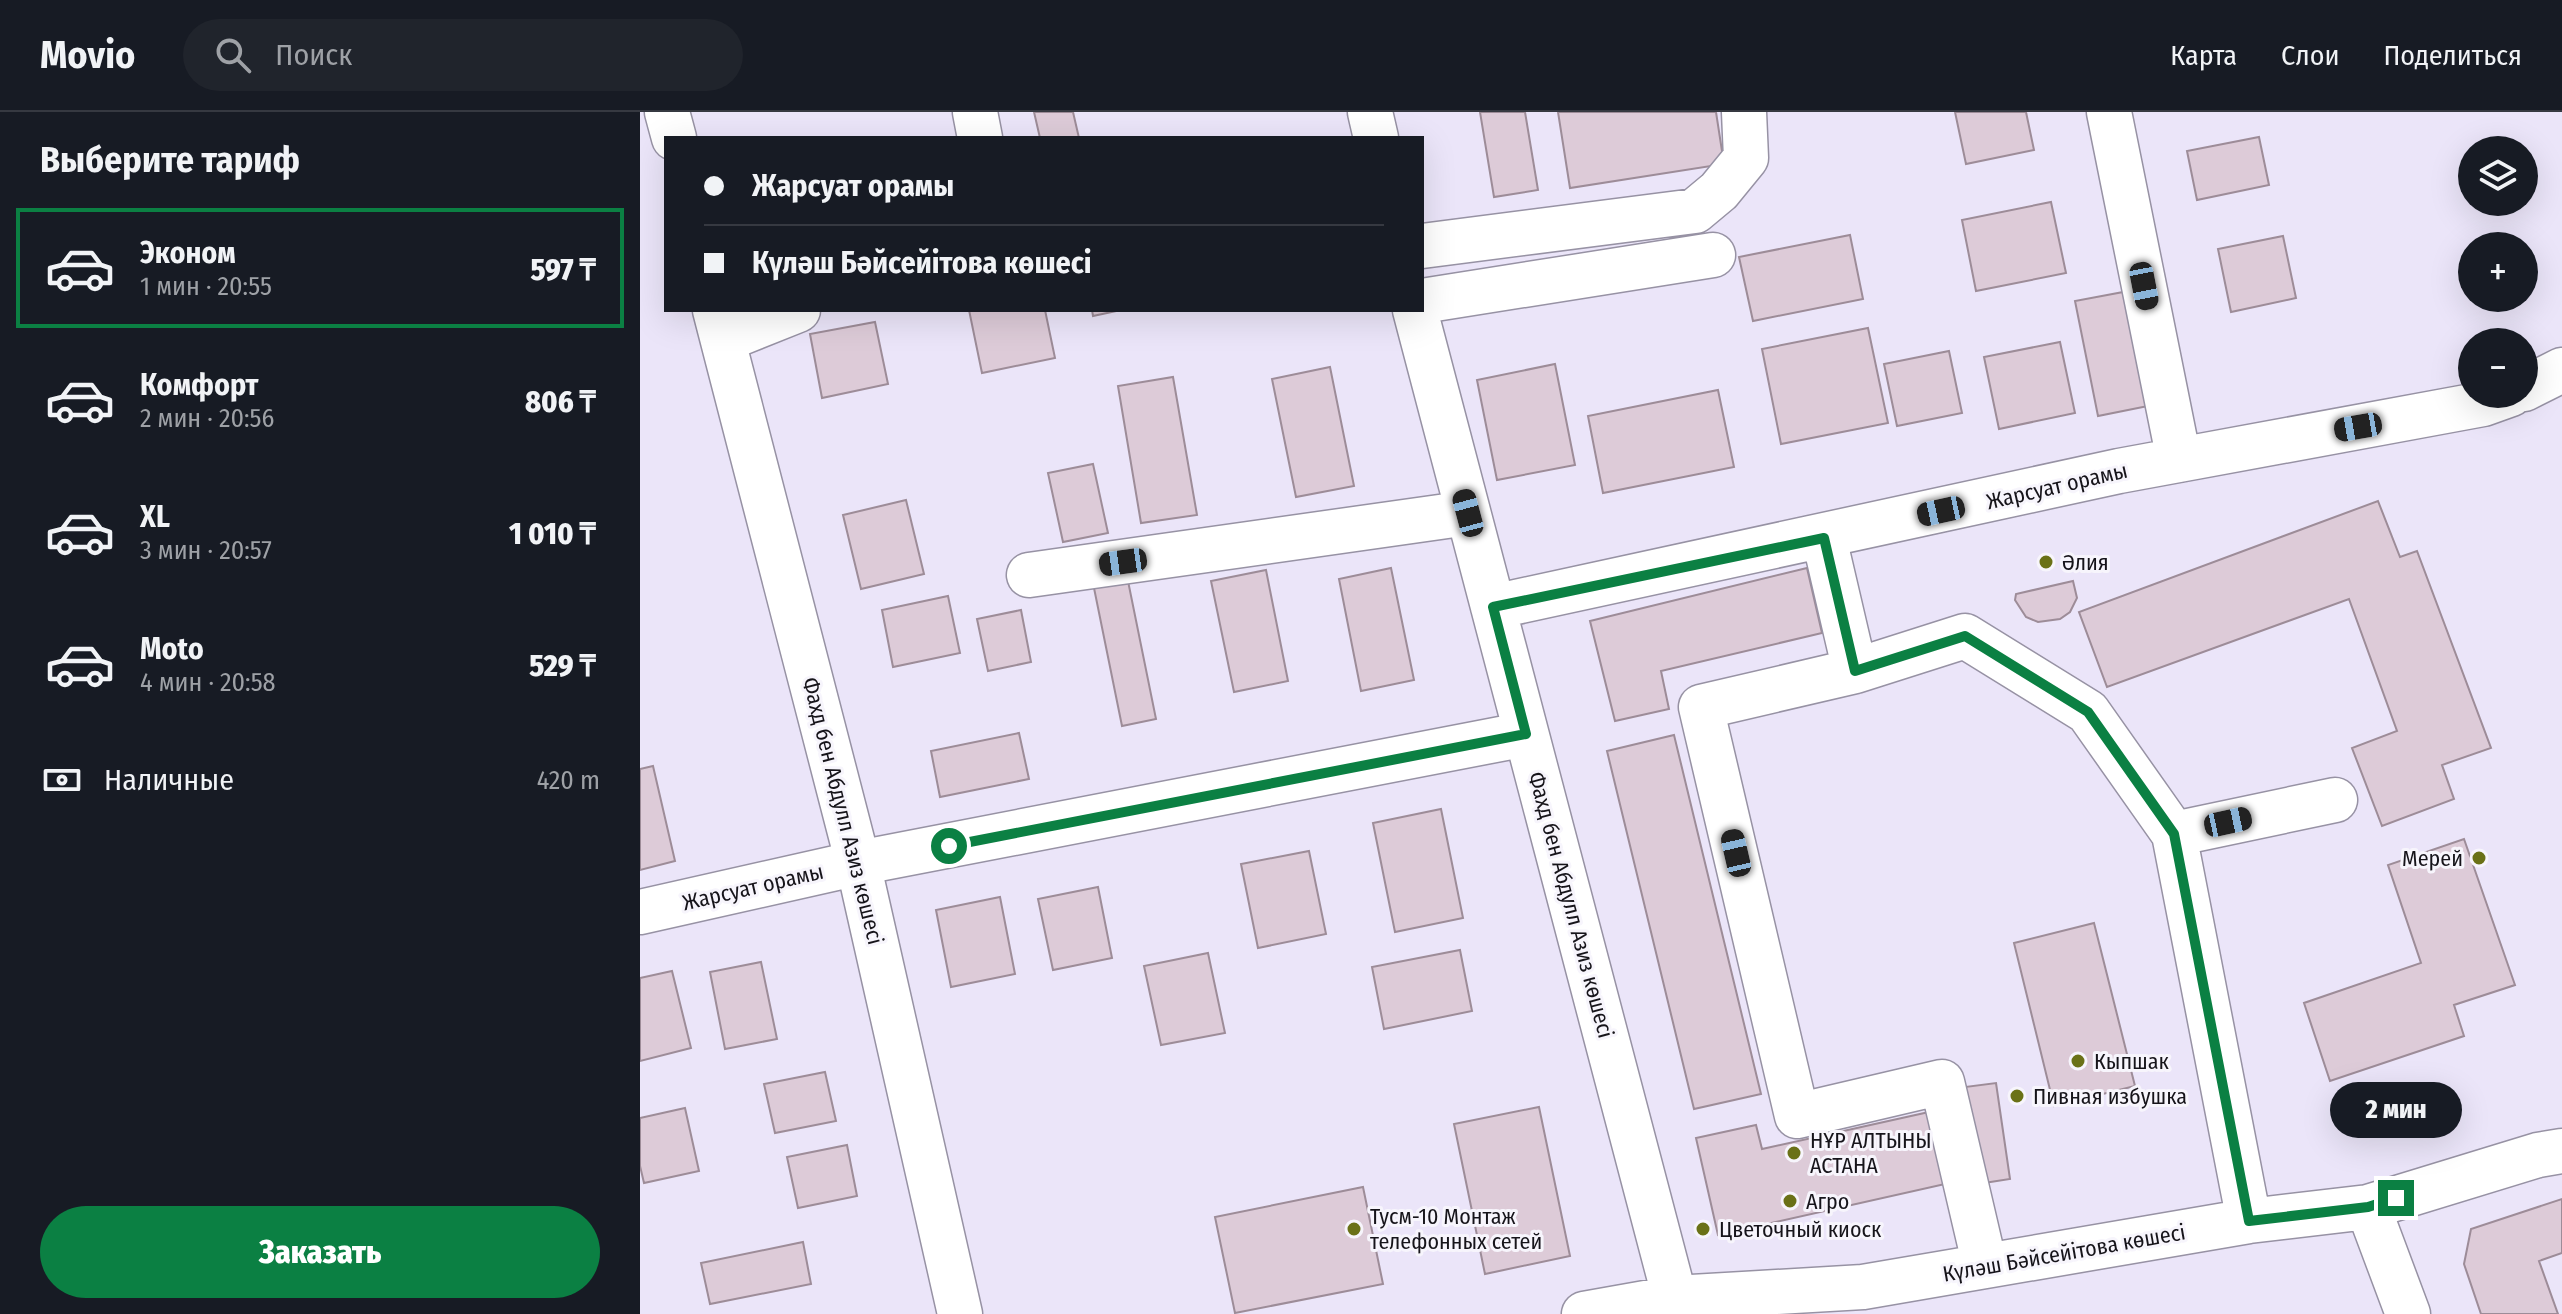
<!DOCTYPE html>
<html lang="ru">
<meta charset="utf-8">
<style>
body{margin:0;font-family:"Fira Sans Condensed",sans-serif;background:#20242c;color:#f1f3f6;height:100vh;display:flex;flex-direction:column;font-size:30px;white-space:nowrap}
*{box-sizing:border-box;margin:0}
p{font-size:26px;color:#9ea1a6}
.icon{flex:none;width:44px;height:44px;fill:none;stroke:currentColor;stroke-width:2;stroke-linecap:round;stroke-linejoin:round}
.map{position:relative;flex:1;overflow:hidden}
.drawer{display:flex;flex-direction:column;background:#171b24;width:640px}
.drawer>*{flex:none}
.hud{position:absolute;left:24px;top:24px;width:760px;height:176px;border-radius:0px;box-shadow:0 8px 32px #0002;display:grid;align-content:center;height:176px;padding:0 40px;background:#171b24}
.buttons{position:absolute;left:1818px;top:24px;display:grid;gap:16px}
.buttons a{display:grid;place-items:center;width:80px;height:80px;border-radius:50%;background:#171b24;box-shadow:0 8px 32px #0002;font-size:40px}
.end{position:absolute;width:36px;height:36px;margin:-18px;border:10px solid #0b8043;background:#fff;box-shadow:0 0 0 4px #fff}
.from{border-radius:50%}
.bubble{position:absolute;height:56px;border-radius:28px;background:#171b24;box-shadow:0 8px 32px #0002;font-size:26px;font-weight:800;line-height:56px;text-align:center}
.car{position:absolute;width:24px;height:48px;margin:-24px -12px;border-radius:10px;box-shadow:0 0 6px 2px #0007;background:linear-gradient(#222 24%,#8ab4d8 0 40%,#222 0 76%,#8ab4d8 0 86%,#222 0)}
.hud b{display:flex;align-items:center;gap:28px;height:76px;font-size:30px}
.hud b+b{border-top:2px solid #363941}
.hud i{width:20px;height:20px;background:#f1f3f6}
ul{padding:0;list-style:none}
li{display:flex;align-items:center;gap:24px;height:120px;margin:0 16px 12px;padding:0 24px;border:4px solid transparent;border-radius:0px}
li div{flex:1}
li b{display:block;font-size:30px}
li em{font-style:normal;font-weight:800}
li.active{border-color:#0b8043}
li>.icon{width:72px;height:72px;stroke-width:1.5}
h2{padding:0 40px;font-size:36px;line-height:96px}
.pay{display:flex;align-items:center;gap:20px;height:88px;padding:0 40px;font-size:30px}
.pay p{margin-inline-start:auto}
.button{display:flex;gap:16px;margin-top:auto;padding:16px 40px}
.button a{flex:1;height:92px;border-radius:48px;background:#0b8043;color:#fff;font-size:32px;font-weight:800;line-height:92px;text-align:center}
header{display:flex;align-items:center;gap:48px;box-sizing:border-box;height:112px;padding:0 40px;background:#171b24;border-bottom:2px solid #363941}
header strong{font-size:38px}
nav{display:flex;gap:44px;margin-inline-start:auto;font-size:28px}
.search{width:560px;height:72px;background:#20242c;display:flex;align-items:center;gap:20px;box-sizing:border-box;padding:0 28px;border-radius:44px;color:#9ea1a6;font-size:30px}
main{display:flex;flex:1;min-height:0}
.map>svg:first-child{display:block}
.building{fill:#ddcbd8;stroke:#9d8c98;stroke-width:2}
.lines{fill:none;stroke-linecap:round;stroke-linejoin:round}
.minor-casing{stroke:#9792a4;stroke-width:47}
.minor{stroke:#fff;stroke-width:44}
.route{stroke:#0b8043;stroke-width:10}
.poi-dot{fill:#6a7117;stroke:#f7f5fc;stroke-width:3}
.labels{text-anchor:middle;dominant-baseline:central;stroke-width:6;stroke-linejoin:round;paint-order:stroke}
.street-label{font-size:22px;fill:#16141a;stroke:#f7f5fc}
.poi-label{font-size:22px;fill:#16141a;stroke:#f7f5fc;text-anchor:start}
</style>
<header>
<strong>Movio</strong>
<div class="search"><svg class="icon" aria-label="search" viewBox="0 0 24 24"><circle cx="10" cy="10" r="6"/><path d="M15 15l6 6"/></svg>Поиск</div>
<nav><a>Карта</a><a>Слои</a><a>Поделиться</a></nav>
</header>
<main>
<section class="drawer">
<h2>Выберите тариф</h2>
<ul>
<li class="active"><svg class="icon" aria-label="car" viewBox="0 0 24 24"><path d="M5 17H2v-5l4-1 3-4h7l3 4 3 1v5h-3M9 17h6M6 11h13"/><circle cx="7" cy="17" r="2"/><circle cx="17" cy="17" r="2"/></svg><div><b>Эконом</b><p>1 мин · 20:55</p></div><em>597 ₸</em></li>
<li><svg class="icon" aria-label="car" viewBox="0 0 24 24"><path d="M5 17H2v-5l4-1 3-4h7l3 4 3 1v5h-3M9 17h6M6 11h13"/><circle cx="7" cy="17" r="2"/><circle cx="17" cy="17" r="2"/></svg><div><b>Комфорт</b><p>2 мин · 20:56</p></div><em>806 ₸</em></li>
<li><svg class="icon" aria-label="car" viewBox="0 0 24 24"><path d="M5 17H2v-5l4-1 3-4h7l3 4 3 1v5h-3M9 17h6M6 11h13"/><circle cx="7" cy="17" r="2"/><circle cx="17" cy="17" r="2"/></svg><div><b>XL</b><p>3 мин · 20:57</p></div><em>1 010 ₸</em></li>
<li><svg class="icon" aria-label="car" viewBox="0 0 24 24"><path d="M5 17H2v-5l4-1 3-4h7l3 4 3 1v5h-3M9 17h6M6 11h13"/><circle cx="7" cy="17" r="2"/><circle cx="17" cy="17" r="2"/></svg><div><b>Moto</b><p>4 мин · 20:58</p></div><em>529 ₸</em></li>
</ul>
<div class="pay"><svg class="icon" aria-label="cash" viewBox="0 0 24 24"><path d="M3 7h18v10H3z"/><circle cx="12" cy="12" r="2"/></svg>Наличные<p>420 m</p></div>
<div class="button"><a>Заказать</a></div>
</section>
<div class="map">
<svg width="1922" height="1202" viewBox="0 0 1922 1202">
<rect width="100%" height="100%" fill="#ebe5f9"/>
<path class="building" d="M394 0H433L439 26H400Z
M840 0H885L898 78 854 85Z
M918 0H1076L1084 52 930 76Z
M1315 0H1386L1394 38 1326 52Z
M1619 25 1629 73 1557 88 1547 39Z
M1411 90 1426 161 1336 179 1322 108Z
M1210 123 1223 187 1113 209 1099 145Z
M1643 124 1656 186 1591 200 1578 137Z
M1494 178 1518 292 1458 304 1435 189Z
M329 198H405L415 246 342 261Z
M452 198H481L453 204Z
M235 210 248 272 182 286 170 222Z
M1228 216 1248 311 1141 332 1122 237Z
M1420 230 1435 301 1359 317 1344 245Z
M1309 239 1322 301 1257 314 1244 252Z
M915 252 935 353 857 368 837 268Z
M690 255 714 374 656 385 632 267Z
M533 265 557 403 501 411 478 274Z
M1078 278 1094 355 963 381 948 304Z
M453 352 468 421 423 430 408 361Z
M266 388 284 462 221 477 203 403Z
M1738 389 1760 445 1777 439 1851 636 1802 653 1814 687 1742 714 1712 636 1757 619 1709 487 1467 575 1439 500Z
M751 456 774 568 721 579 699 467Z
M1167 456 1182 521 1021 559 1029 597 975 609 950 509Z
M626 458 648 569 594 580 571 469Z
M488 469 516 607 482 614 454 476Z
M1433 469 1437 486 1430 500 1420 507 1398 510 1386 505 1375 488 1376 482Z
M308 484 320 541 253 555 242 498Z
M381 498 391 550 348 559 337 507Z
M379 621 389 667 300 685 291 639Z
M1034 623 1121 982 1054 997 967 639Z
M13 654 35 749 0 758V657Z
M801 697 823 806 755 820 733 711Z
M1824 727 1875 873 1814 893 1824 924 1690 969 1664 891 1781 851 1748 753Z
M669 739 686 822 618 836 601 752Z
M458 775 472 846 413 858 398 787Z
M360 785 375 862 311 875 296 798Z
M1454 811 1495 974 1414 994 1374 831Z
M820 838 832 899 744 917 732 855Z
M568 841 585 921 521 933 504 854Z
M121 850 137 927 85 937 70 860Z
M32 859 51 936 0 949V866Z
M185 960 196 1009 135 1021 124 972Z
M1356 971 1370 1067 1331 1073 1317 976Z
M899 995 930 1144 845 1162 814 1012Z
M45 996 59 1059 4 1071 0 1054V1006Z
M1298 998 1314 1070 1078 1123 1056 1026 1116 1013 1122 1037Z
M207 1033 217 1084 158 1096 147 1045Z
M723 1075 743 1172 595 1201 575 1105Z
M1922 1087V1141L1899 1149 1918 1202H1841L1824 1152 1831 1117Z
M163 1130 171 1172 70 1192 61 1151Z"/>
<g class="lines">
<g class="minor-casing">
<path id="minor" d="M27 0 34 26
M335 0 340 26
M730 0 736 26
M1469 0 1539 348
M782 134 1055 99 1079 79 1106 46 1104 0
M782 189 1073 143
M75 198 218 751 320 1202
M775 198 1039 1202
M83 228 158 198
M1884 277 1922 258
M1184 426 1215 559 1061 595 1157 1004 1302 970 1345 1154
M389 463 828 401
M853 495 1479 359 1843 292 1871 282
M1215 559 1325 524 1448 600 1534 722 1609 1109
M1534 722 1695 688
M0 800 218 751 886 622
M1728 1095 1768 1202
M944 1202 1034 1186 1223 1175 1609 1109 1728 1095 1898 1043 1922 1039"/>
</g>
<use href="#minor" class="minor"/>
</g>
<g class="lines">
<path class="route" d="M309 734 886 622 853 495 1184 426 1215 559 1325 524 1448 600 1534 722 1609 1109 1728 1095 1756 1086"/>
</g>
<g class="poi-dot">
<circle cx="1406" cy="450" r="8"/>
<circle cx="1839" cy="746" r="8"/>
<circle cx="1438" cy="949" r="8"/>
<circle cx="1377" cy="984" r="8"/>
<circle cx="1154" cy="1041" r="8"/>
<circle cx="1150" cy="1089" r="8"/>
<circle cx="714" cy="1117" r="8"/>
<circle cx="1063" cy="1117" r="8"/>
</g>
<g class="labels">
<g class="street-label">
<text transform="translate(1417 374) rotate(-13)">Жарсуат орамы</text>
<text transform="translate(203 699) rotate(76)">Фахд бен Абдулл Азиз көшесі</text>
<text transform="translate(113 775) rotate(-13)">Жарсуат орамы</text>
<text transform="translate(931 793) rotate(75)">Фахд бен Абдулл Азиз көшесі</text>
<text transform="translate(1424 1141) rotate(-10)">Күләш Бәйсейітова көшесі</text>
</g>
<g class="poi-label">
<text x="1422" y="450">Әлия</text>
<text x="1823" y="746" text-anchor="end">Мерей</text>
<text x="1454" y="949">Кыпшак</text>
<text x="1393" y="984">Пивная избушка</text>
<text x="1170" y="1028">НҰР АЛТЫНЫ<tspan x="1170" dy="25">АСТАНА</tspan></text>
<text x="1166" y="1089">Агро</text>
<text x="730" y="1104">Тусм-10 Монтаж<tspan x="730" dy="25">телефонных сетей</tspan></text>
<text x="1079" y="1117">Цветочный киоск</text>
</g>
</g>
</svg>
<div class="buttons">
<a><svg class="icon" aria-label="layers" viewBox="0 0 24 24"><path d="M12 4l9 5-9 5-9-5zM3 14l9 5 9-5"/></svg></a>
<a>+</a>
<a>−</a>
</div>
<i class="end from" style="left:309px;top:734px"></i>
<i class="end" style="left:1756px;top:1086px"></i>
<div class="bubble" style="left:1690px;top:970px;width:132px">2 мин</div>
<i class="car" style="left:1504px;top:174px;rotate:169deg"></i>
<i class="car" style="left:1718px;top:315px;rotate:260deg"></i>
<i class="car" style="left:1301px;top:399px;rotate:258deg"></i>
<i class="car" style="left:828px;top:401px;rotate:345deg"></i>
<i class="car" style="left:483px;top:450px;rotate:262deg"></i>
<i class="car" style="left:1588px;top:710px;rotate:78deg"></i>
<i class="car" style="left:1096px;top:741px;rotate:347deg"></i>
<div class="hud">
<b><i class="from"></i>Жарсуат орамы</b>
<b><i></i>Күләш Бәйсейітова көшесі</b>
</div>
</div>
</main>
